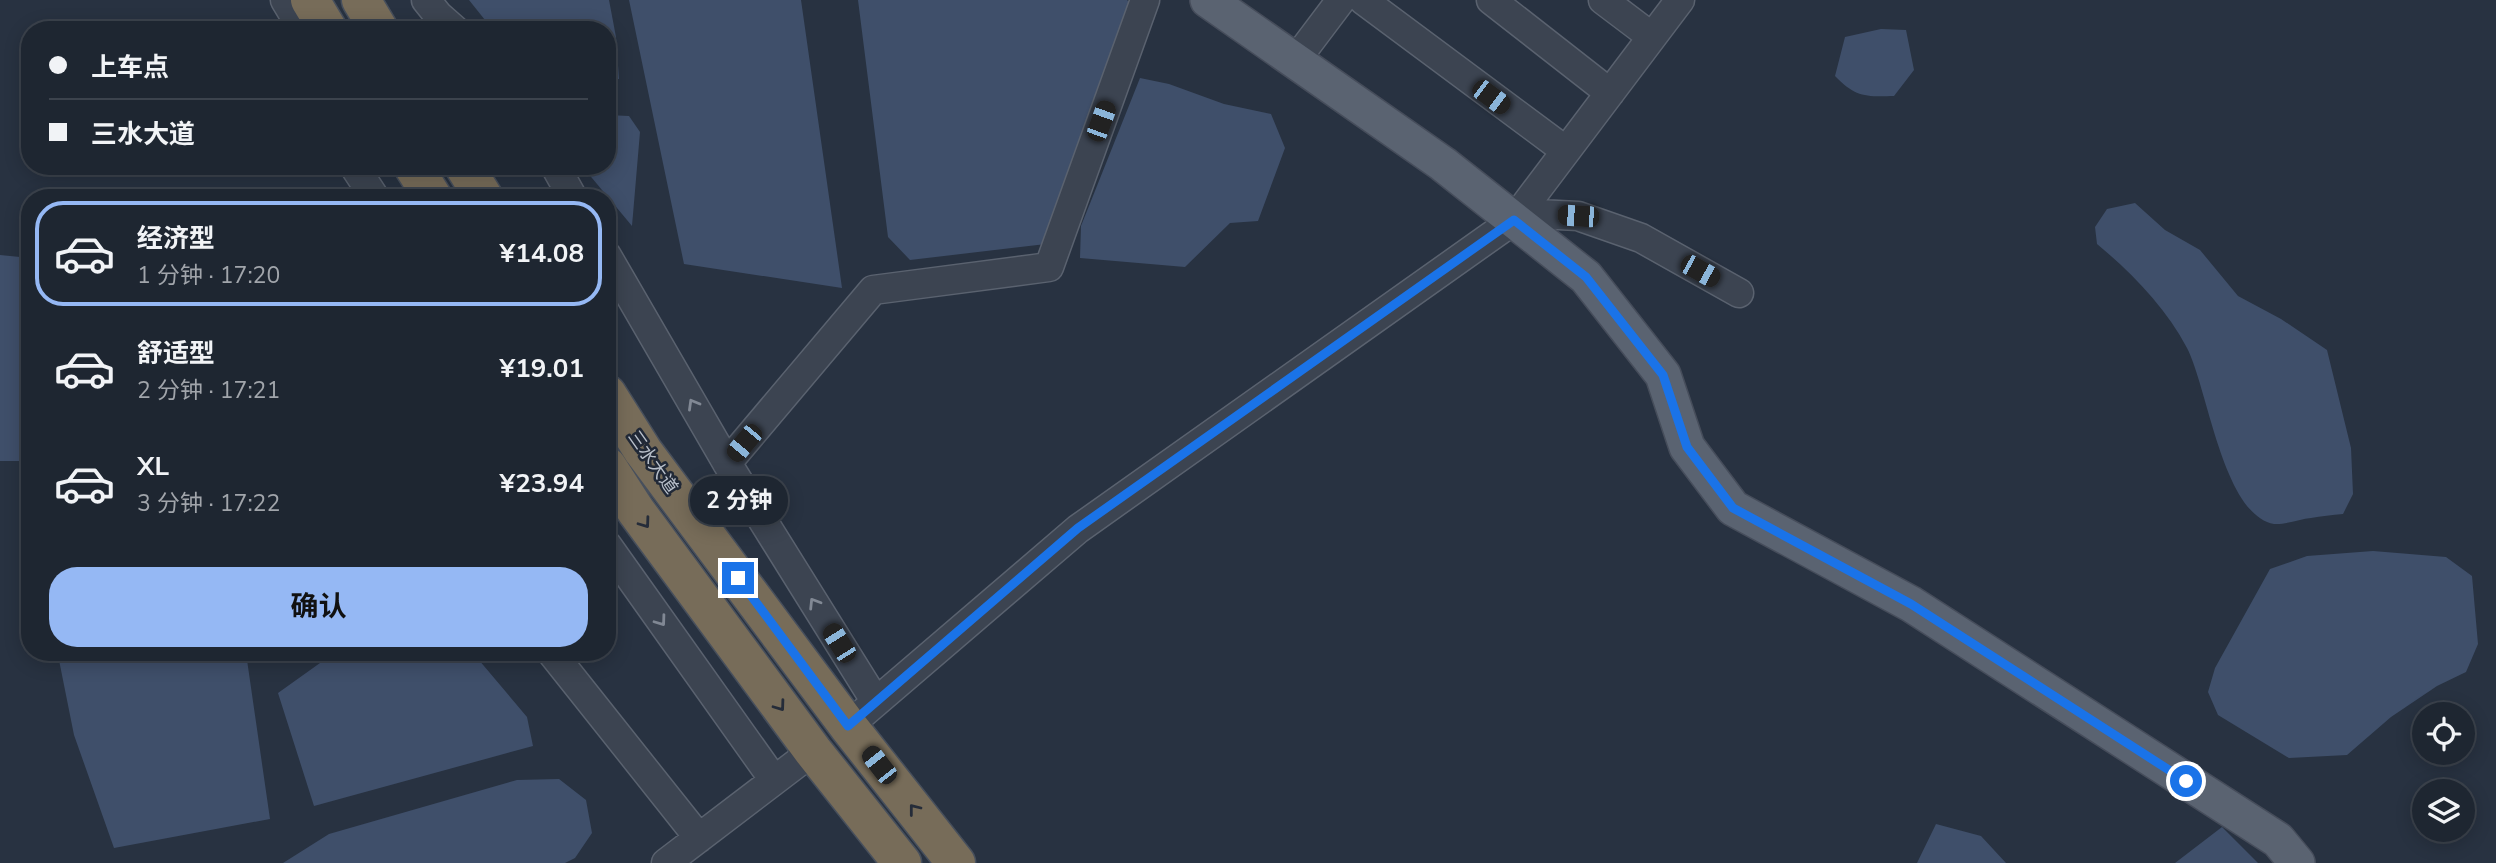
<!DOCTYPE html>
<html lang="zh">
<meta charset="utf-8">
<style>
body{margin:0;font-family:"Nunito Sans","Noto Sans SC",sans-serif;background:#262e39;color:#f1f3f6;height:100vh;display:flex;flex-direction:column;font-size:26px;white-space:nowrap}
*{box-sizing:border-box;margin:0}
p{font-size:23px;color:#a1a5ab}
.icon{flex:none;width:38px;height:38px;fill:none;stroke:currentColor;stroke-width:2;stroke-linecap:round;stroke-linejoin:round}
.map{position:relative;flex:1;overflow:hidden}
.details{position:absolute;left:21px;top:189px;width:595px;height:472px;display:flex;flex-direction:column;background:#1e2631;border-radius:28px;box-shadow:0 4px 18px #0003,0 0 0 2px #3c434d}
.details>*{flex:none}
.guide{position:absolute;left:21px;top:21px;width:595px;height:154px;border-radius:28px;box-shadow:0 4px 18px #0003,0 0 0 2px #3c434d;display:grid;align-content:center;height:154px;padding:0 28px;background:#1e2631}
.buttons{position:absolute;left:2412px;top:702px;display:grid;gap:14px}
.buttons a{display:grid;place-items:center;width:63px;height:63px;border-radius:50%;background:#1e2631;box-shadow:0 4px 18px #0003,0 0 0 2px #3c434d;font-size:35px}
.end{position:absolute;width:32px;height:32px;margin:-16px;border:9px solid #1a73e8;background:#fff;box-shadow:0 0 0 4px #fff}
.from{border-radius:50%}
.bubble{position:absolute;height:49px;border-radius:24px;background:#1e2631;box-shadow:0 4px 18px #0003,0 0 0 2px #3c434d;font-size:23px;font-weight:700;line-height:49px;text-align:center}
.car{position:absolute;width:21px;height:42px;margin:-21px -10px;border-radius:9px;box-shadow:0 0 5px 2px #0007;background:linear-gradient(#222 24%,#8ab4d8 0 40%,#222 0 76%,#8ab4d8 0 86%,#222 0)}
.guide b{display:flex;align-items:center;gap:24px;height:66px;font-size:26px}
.guide b+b{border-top:2px solid #3c434d}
.guide i{width:18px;height:18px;background:#f1f3f6}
ul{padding:12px 0 0;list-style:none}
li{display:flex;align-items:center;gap:21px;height:105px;margin:0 14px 10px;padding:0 14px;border:4px solid transparent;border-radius:28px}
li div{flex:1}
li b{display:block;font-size:26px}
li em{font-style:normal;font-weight:700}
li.active{border-color:#95b8f4}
li>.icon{width:63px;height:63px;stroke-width:1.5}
.cta{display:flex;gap:14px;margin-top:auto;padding:14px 28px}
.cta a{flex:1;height:80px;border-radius:28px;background:#95b8f4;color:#111;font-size:28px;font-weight:700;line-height:80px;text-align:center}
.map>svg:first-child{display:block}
.water{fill:#3f4f6a}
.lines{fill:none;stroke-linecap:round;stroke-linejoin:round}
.minor-casing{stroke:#5a626f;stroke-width:31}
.major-casing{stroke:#464d5b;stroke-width:38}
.highway-casing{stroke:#474f5c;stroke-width:41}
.minor{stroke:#3c4451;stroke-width:28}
.major{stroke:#5a6371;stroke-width:35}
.highway{stroke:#776c59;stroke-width:38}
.oneway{stroke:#818894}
.oneway2{stroke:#252c39}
.route{stroke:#1a73e8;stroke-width:9}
.labels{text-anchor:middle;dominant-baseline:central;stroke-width:5;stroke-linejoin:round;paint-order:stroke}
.street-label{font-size:18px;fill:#b9c0cb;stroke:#212937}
</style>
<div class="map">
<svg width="2496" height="863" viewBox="0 0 2496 863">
<rect width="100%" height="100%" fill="#283241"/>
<path class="water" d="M469 0H609L616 37 619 79 607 80V30H493Z
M629 0H801L842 288 684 264Z
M858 0H1127L1130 3 1046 244 910 260 888 237Z
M1881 29 1906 30 1914 70 1894 96C1866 97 1855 97 1835 76L1845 37Z
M1140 78 1169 84 1224 104 1271 114 1285 148 1258 221 1230 223 1185 267 1080 258 1081 226Z
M607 115 629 116 640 132 632 226 582 166H607Z
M2135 203 2165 230 2200 250 2238 296 2281 319 2327 350 2351 448 2353 494 2343 514C2332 515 2321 516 2311 518 2300 519 2285 525 2274 524 2223 515 2208 389 2187 348 2166 308 2132 273 2097 244L2095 227 2107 209Z
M0 255 30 258V461H0Z
M2373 551 2446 557 2472 576 2478 644 2466 672 2437 686 2391 717 2347 755 2289 758 2218 715 2208 692 2215 668 2270 569 2307 556Z
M61 653H246L270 819 114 848 74 735 59 660Z
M334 653H473L527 717 533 746 314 806 278 693Z
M559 779 586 800 592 833 575 858 565 863H283L329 834 517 780Z
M1936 824 1981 836 2006 863H1917Z
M2222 827 2258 863H2175Z"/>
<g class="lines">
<g class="minor-casing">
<path id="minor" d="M285 0 303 30
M426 0 438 15 455 30
M1363 0 1566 151
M1491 0 1610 93
M1603 0 1652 37
M1295 61 1341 0
M354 166 375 198
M555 166 573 198
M1520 213 1578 216 1641 238 1739 293
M607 256 727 463 876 702
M727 463 873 290 1049 267 1145 0
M607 545 774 780
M552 653 699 838
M848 726 1078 529 1514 220 1680 0
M666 863 813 751"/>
</g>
<g class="major-casing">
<path id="major" d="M1208 0 1443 164 1586 277 1663 375 1687 447 1733 508 1911 604 2278 840 2297 863"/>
</g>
<g class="highway-casing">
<path id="highway" d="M310 0 328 30
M361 0 379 30
M413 166 433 198
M464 166 484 198
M607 394 643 451 848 726 956 863
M607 466 636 511 813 751 902 863"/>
</g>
<use href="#minor" class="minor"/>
<use href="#major" class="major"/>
<use href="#highway" class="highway"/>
</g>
<defs><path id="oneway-chevron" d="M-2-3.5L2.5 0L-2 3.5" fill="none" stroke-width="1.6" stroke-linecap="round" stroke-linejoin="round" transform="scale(1.75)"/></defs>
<g class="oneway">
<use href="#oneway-chevron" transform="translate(693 404) rotate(-120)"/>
<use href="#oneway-chevron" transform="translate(814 603) rotate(-122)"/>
<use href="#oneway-chevron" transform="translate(661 621) rotate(54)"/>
</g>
<g class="oneway2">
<use href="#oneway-chevron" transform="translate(645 523) rotate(54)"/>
<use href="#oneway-chevron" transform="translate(780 706) rotate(54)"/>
<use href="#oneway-chevron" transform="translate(914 809) rotate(-128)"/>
</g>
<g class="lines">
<path class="route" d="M738 578 848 726 1078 528 1514 220 1586 277 1663 375 1687 447 1733 508 1911 604 2186 781"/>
</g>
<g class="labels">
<g class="street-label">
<text transform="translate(653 462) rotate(55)">三水大道</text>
</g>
</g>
</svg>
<div class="buttons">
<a><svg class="icon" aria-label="locate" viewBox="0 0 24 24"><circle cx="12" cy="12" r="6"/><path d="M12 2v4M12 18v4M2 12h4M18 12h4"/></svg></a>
<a><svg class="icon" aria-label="layers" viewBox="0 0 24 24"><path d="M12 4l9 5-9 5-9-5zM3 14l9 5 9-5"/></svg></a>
</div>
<i class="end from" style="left:2186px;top:781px"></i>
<i class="end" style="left:738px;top:578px"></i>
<div class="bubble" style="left:690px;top:476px;width:98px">2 分钟</div>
<i class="car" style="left:1491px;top:97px;rotate:127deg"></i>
<i class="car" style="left:1101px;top:121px;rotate:20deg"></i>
<i class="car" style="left:1578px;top:216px;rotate:274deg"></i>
<i class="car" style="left:1700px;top:271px;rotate:119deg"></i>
<i class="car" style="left:744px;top:443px;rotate:220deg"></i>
<i class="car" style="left:839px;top:643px;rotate:328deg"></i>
<i class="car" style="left:879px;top:765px;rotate:322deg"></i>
<div class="guide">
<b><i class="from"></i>上车点</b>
<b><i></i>三水大道</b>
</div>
<section class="details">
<ul>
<li class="active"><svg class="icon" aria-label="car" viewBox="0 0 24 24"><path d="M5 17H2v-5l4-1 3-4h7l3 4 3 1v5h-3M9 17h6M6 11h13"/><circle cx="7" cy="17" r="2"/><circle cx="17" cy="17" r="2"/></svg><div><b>经济型</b><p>1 分钟 · 17:20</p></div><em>¥14.08</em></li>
<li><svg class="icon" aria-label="car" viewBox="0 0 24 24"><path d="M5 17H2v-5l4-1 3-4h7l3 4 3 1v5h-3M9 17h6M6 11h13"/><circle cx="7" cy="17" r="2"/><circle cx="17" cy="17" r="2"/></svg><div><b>舒适型</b><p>2 分钟 · 17:21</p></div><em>¥19.01</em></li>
<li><svg class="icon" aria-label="car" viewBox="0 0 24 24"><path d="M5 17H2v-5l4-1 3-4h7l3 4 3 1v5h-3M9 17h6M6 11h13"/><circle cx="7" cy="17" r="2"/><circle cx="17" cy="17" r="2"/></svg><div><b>XL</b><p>3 分钟 · 17:22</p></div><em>¥23.94</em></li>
</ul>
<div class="cta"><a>确认</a></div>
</section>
</div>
